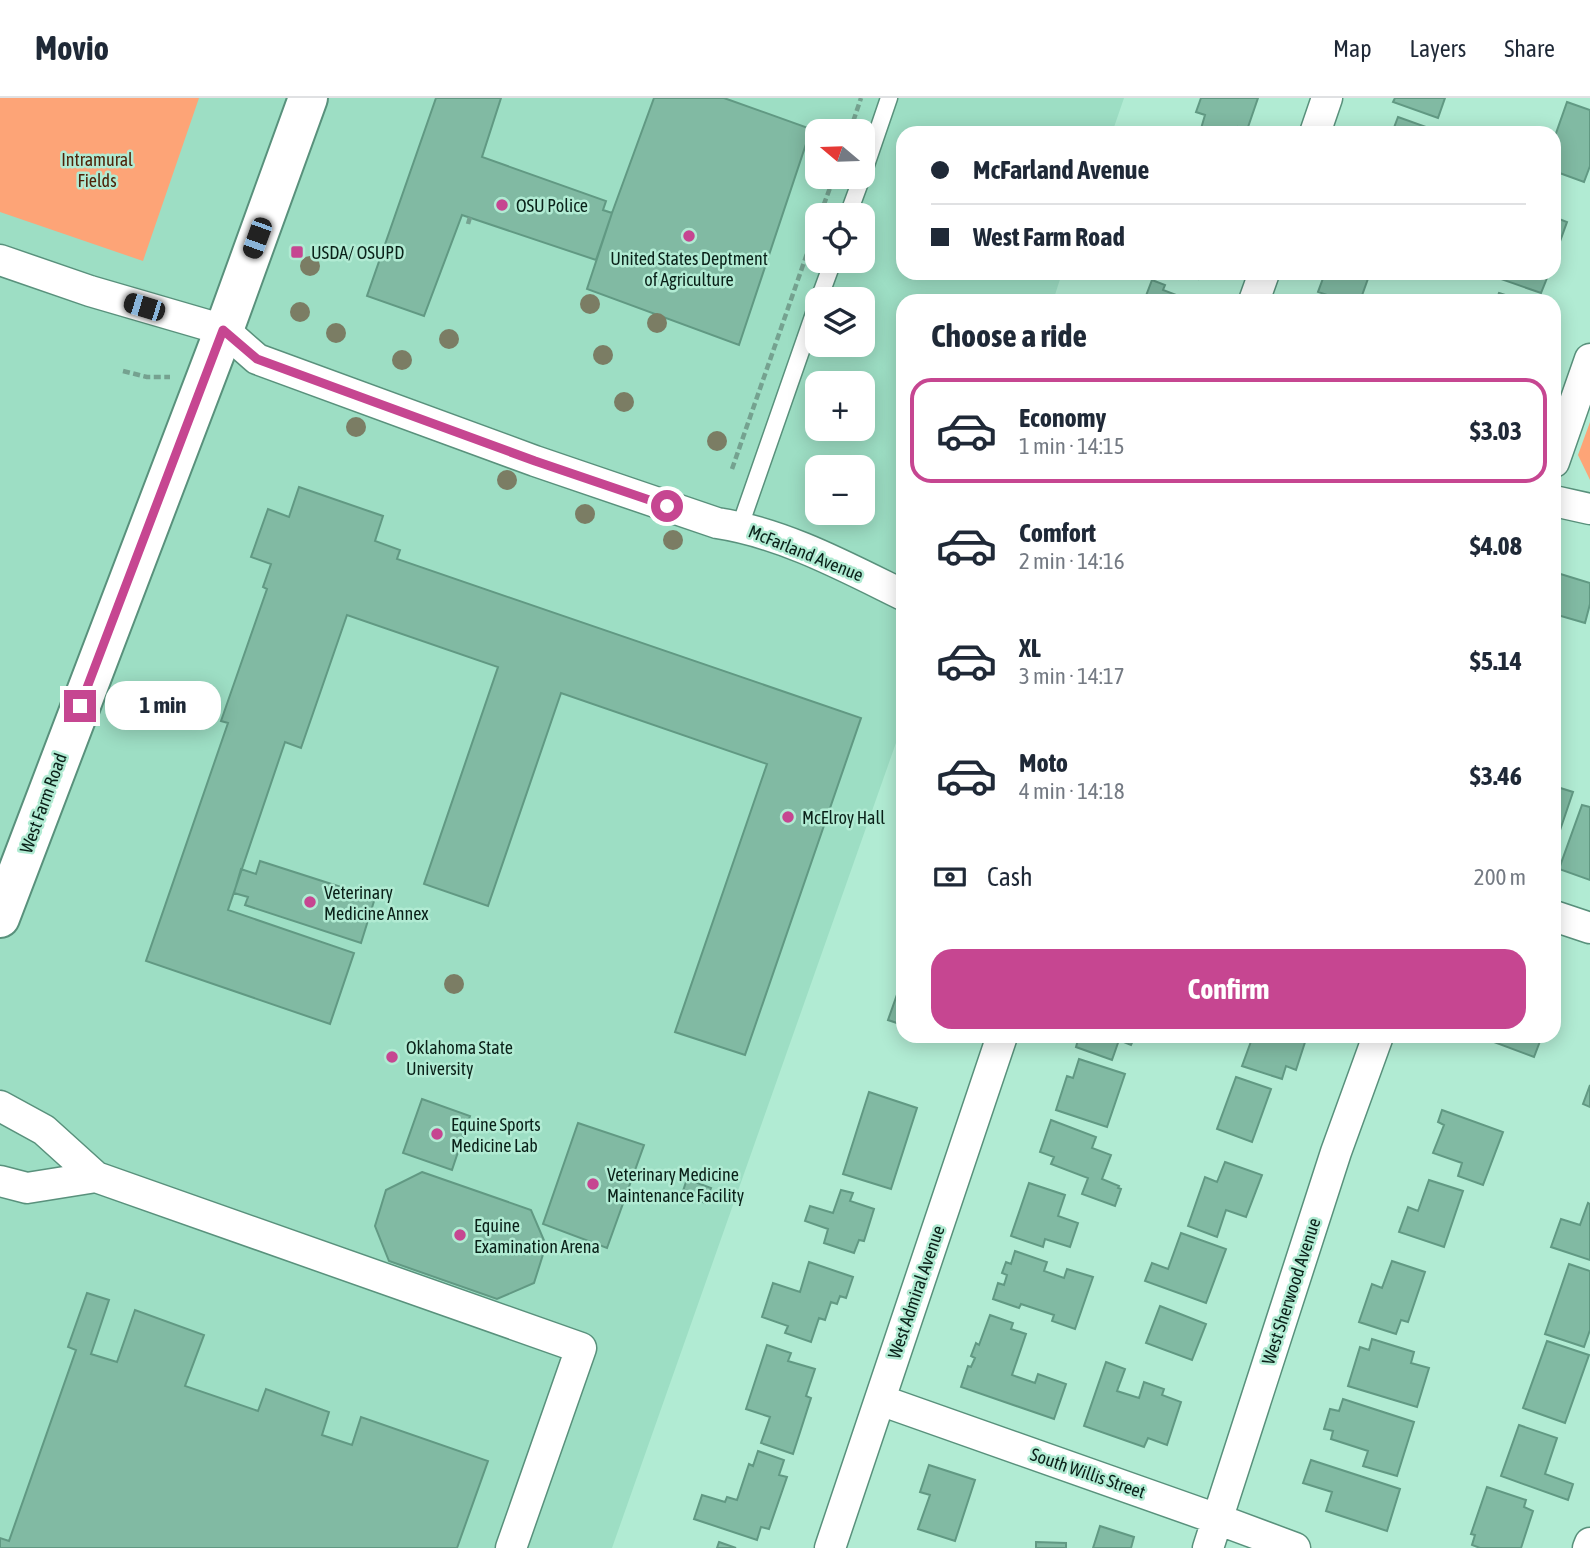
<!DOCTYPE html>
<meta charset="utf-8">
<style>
body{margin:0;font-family:"Asap Condensed",sans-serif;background:#f6f6f7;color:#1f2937;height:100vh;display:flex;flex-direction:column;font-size:26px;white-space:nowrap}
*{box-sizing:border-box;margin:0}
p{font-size:23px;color:#747a83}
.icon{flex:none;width:38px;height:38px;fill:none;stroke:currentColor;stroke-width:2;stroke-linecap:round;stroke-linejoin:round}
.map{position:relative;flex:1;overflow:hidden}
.sheet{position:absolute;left:896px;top:196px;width:665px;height:749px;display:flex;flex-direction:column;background:#fff;border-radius:21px;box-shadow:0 4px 18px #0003}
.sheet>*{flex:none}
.top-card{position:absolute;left:896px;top:28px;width:665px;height:154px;border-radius:21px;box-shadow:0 4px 18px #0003;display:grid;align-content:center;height:154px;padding:0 35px;background:#fff}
.needle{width:46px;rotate:289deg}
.fabs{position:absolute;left:805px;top:21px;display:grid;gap:14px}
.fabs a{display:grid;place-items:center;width:70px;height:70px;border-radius:14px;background:#fff;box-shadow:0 4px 18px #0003;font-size:35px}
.end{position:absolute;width:32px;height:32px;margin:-16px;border:9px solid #c64691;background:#fff;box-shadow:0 0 0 4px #fff}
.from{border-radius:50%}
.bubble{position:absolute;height:49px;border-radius:21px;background:#fff;box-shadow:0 4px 18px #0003;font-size:23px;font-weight:700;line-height:49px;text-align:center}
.car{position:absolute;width:21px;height:42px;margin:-21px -10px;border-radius:9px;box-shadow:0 0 5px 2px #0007;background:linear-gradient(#222 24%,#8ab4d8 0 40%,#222 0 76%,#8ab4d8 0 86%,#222 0)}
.top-card b{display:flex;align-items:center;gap:24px;height:66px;font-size:26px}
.top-card b+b{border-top:2px solid #e0e1e3}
.top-card i{width:18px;height:18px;background:#1f2937}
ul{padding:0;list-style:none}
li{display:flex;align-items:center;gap:21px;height:105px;margin:0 14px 10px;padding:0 21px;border:4px solid transparent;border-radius:21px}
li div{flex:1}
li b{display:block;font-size:26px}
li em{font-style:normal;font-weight:700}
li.selected{border-color:#c64691}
li>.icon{width:63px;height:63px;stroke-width:1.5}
h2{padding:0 35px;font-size:32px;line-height:84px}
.pay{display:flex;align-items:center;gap:18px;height:77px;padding:0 35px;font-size:26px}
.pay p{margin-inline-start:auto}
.button{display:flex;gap:14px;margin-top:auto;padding:14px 35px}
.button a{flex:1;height:80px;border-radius:21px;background:#c64691;color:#fff;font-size:28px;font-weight:700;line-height:80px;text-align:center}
header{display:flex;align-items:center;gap:42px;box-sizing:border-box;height:98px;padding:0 35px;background:#fff;border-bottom:2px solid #e0e1e3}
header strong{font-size:33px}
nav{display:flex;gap:38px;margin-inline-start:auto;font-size:24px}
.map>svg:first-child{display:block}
.built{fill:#9ddec4;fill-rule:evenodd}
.green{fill:#fda477}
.building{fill:#81baa3;stroke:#619983;stroke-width:2}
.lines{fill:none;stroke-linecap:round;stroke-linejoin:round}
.lane-casing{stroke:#59917c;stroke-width:19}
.street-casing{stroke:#59917c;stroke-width:33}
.secondary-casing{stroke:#59917c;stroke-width:42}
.path{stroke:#75a290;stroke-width:4.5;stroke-dasharray:7 3.5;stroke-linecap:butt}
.lane{stroke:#fff;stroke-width:16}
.street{stroke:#fff;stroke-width:30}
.secondary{stroke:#fff;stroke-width:38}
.tree{fill:#7b7d64}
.route{stroke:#c64691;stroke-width:9}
.poi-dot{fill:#c64691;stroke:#b1ebd3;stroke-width:2.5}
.labels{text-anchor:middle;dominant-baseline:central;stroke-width:5;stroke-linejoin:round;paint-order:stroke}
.park-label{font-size:18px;fill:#4e2309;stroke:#b1ebd3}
.poi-label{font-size:18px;fill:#0a2119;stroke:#b1ebd3;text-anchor:start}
.street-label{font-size:18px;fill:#0a2119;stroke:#b1ebd3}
</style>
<header>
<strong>Movio</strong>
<nav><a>Map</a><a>Layers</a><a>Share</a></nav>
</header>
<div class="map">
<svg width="1590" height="1450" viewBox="0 0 1590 1450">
<rect width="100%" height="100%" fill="#b1ebd3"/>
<path class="built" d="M0 0H1124L1112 35H903V175H1062L1053 203H903V625L612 1450H0ZM817 33H863V79H817ZM817 117H863V163H817ZM817 201H863V247H817ZM817 285H863V331H817ZM817 369H863V415H817Z"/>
<path class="green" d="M0 0H199L143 163 0 114Z
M1590 324V382L1578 357Z"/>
<path class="building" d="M436 0H501L482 59 606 103 603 112 612 115 596 162 462 117 424 218 367 198Z
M654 0H724L811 31 739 247 587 191 612 115Z
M1201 0H1258L1247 32 1238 29 1236 35 1200 34 1205 17 1196 14Z
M1395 0H1445L1438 20 1393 4Z
M1567 4 1590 12V68L1584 84 1554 73V41Z
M1398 19 1429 30 1427 35H1392Z
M1554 119 1567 124 1554 160Z
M1178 175H1200L1198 181Z
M1325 175H1370L1360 203H1345L1318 194Z
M1500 175H1549L1541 195 1498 180Z
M1152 182 1165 187 1163 192 1184 200 1182 203H1144Z
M1499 195 1524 203H1496Z
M299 389 383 418 375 443 400 452 397 461 861 620 745 957 675 934 767 666 561 595 488 808 424 786 498 569 347 517 301 650 285 644 228 812 354 855 330 926 146 863 228 625 221 623 267 491 263 489 271 466 251 459 268 411 289 419Z
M1554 474 1590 485V506L1585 525 1554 516Z
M1554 688 1573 694 1554 750Z
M1582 707 1590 709V782L1559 771Z
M260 763 375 800 361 845 245 807 248 799 234 795 241 771 256 776Z
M899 891 903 892V927L888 922Z
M1079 938H1135L1131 947 1119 942 1112 962 1076 949Z
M1253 938H1307L1296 972 1286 968 1282 981 1242 968Z
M1478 938H1542L1534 959Z
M1079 961 1125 976 1107 1029 1056 1012 1067 978 1073 980Z
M1236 979 1271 991 1252 1044 1217 1031Z
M1590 987V1009L1583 1006Z
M869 994 917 1010 891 1091 843 1076Z
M422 1001 470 1018 452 1072 403 1055Z
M1442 1012 1503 1034 1483 1087 1458 1078 1462 1065 1433 1055 1444 1027 1438 1024Z
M1051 1022 1096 1039 1092 1050 1111 1057 1102 1081 1119 1088 1118 1090 1121 1091 1115 1108 1082 1096 1088 1080 1051 1066 1054 1059 1040 1054Z
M578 1025 644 1047 607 1150 543 1126Z
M1225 1064 1262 1077 1246 1119 1226 1112 1217 1139 1188 1128 1205 1079 1217 1084Z
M422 1074 531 1112 546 1147 534 1185 497 1201 389 1163 375 1128 386 1092Z
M687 1081 711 1090 705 1105 682 1096Z
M1429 1082 1463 1093 1444 1149 1399 1134 1408 1109 1418 1113Z
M1029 1085 1065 1097 1058 1118 1078 1125 1070 1149 1045 1141 1043 1149 1011 1138Z
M841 1092 853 1095 850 1103 874 1111 864 1143 859 1142 854 1155 824 1145 828 1131 805 1123 810 1108 833 1115Z
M1588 1105 1590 1106V1162L1551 1149 1561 1121 1580 1127Z
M1181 1135 1226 1151 1206 1205 1145 1183 1152 1165 1168 1171Z
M1015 1153 1047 1164 1044 1173 1064 1180 1067 1171 1093 1179 1075 1231 1052 1223 1054 1217 1021 1206 1019 1210 993 1201 998 1185 1004 1187 1007 1177 1002 1175 1006 1164 1011 1166Z
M1392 1163 1425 1174 1408 1224 1401 1222 1396 1236 1359 1224 1372 1186 1382 1190Z
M809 1164 853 1179 846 1200 840 1198 837 1206 831 1204 825 1222 819 1220 811 1244 785 1235 788 1228 762 1219 773 1185 800 1194Z
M1569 1166 1590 1173V1232L1584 1249 1545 1236Z
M87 1195 109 1202 91 1256 117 1264 135 1212 204 1237 185 1288 258 1313 266 1291 329 1314 322 1337 352 1347 361 1319 488 1363 457 1450H0V1440L9 1443 76 1252 68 1249Z
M1160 1208 1206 1226 1192 1262 1146 1245Z
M990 1217 1013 1225 1011 1231 1026 1236 1012 1277 1035 1285 1038 1276 1066 1286 1054 1321 961 1289 968 1268 971 1269 975 1260 971 1258 976 1245 979 1247Z
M1372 1241 1414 1254 1411 1265 1429 1270 1417 1309 1348 1288 1360 1249 1369 1252Z
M1547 1243 1589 1257 1565 1325 1523 1310Z
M767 1247 791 1255 788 1263 815 1271 806 1298 811 1300 793 1356 761 1345 770 1319 746 1311Z
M1106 1264 1125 1271 1117 1293 1139 1300 1144 1284 1164 1291 1162 1297 1181 1304 1167 1347 1148 1340 1144 1349 1084 1328Z
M1343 1301 1414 1324 1397 1378 1363 1368 1368 1353 1331 1341 1333 1333 1324 1331 1330 1311 1339 1313Z
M1519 1327 1557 1340 1545 1376 1573 1386 1568 1402 1501 1378Z
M758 1353 784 1362 779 1377 787 1379 769 1431 761 1429 757 1442 694 1421 702 1397 725 1404 727 1399 737 1402 749 1366 753 1368Z
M1311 1362 1400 1391 1387 1433 1326 1413 1332 1394 1303 1385Z
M929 1367 975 1382 955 1443 918 1431 930 1397 920 1394Z
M1487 1389 1526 1402 1524 1409 1533 1413 1521 1450H1480L1472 1447 1475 1437 1471 1436Z
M1100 1428 1134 1439 1131 1450H1093Z
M719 1444 736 1450H717Z
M1036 1444 1066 1445V1450H1036Z"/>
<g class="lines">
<g class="lane-casing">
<path id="lane" d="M863 76 889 0
M848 117 862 79
M819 201 833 163
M740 428 817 207"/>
</g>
<g class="street-casing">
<path id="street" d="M1315 35 1327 0
M0 162 90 193 224 232 257 261 535 363 717 425C783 435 844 468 903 497
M1254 203 1264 175
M1554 364 1590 261
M1554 403 1590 411
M1554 818 1590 830
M0 1008 44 1032 96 1079 581 1250 511 1450
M0 1083 27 1090 96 1079
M880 1302 1217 1421 1295 1450
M830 1450 1002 938
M1208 1450 1336 1054 1378 938
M1588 1450 1590 1445"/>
</g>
<g class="secondary-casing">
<path id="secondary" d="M0 820 224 232 308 0"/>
</g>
<path class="path" d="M850 33 861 0
M820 117 834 79
M468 126 470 119
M123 273 147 279H170
M732 371 817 127"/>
<use href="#lane" class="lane"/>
<use href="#street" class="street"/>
<use href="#secondary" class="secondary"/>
</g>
<g class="tree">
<circle cx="310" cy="168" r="10"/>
<circle cx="590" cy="206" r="10"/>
<circle cx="300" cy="214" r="10"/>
<circle cx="657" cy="225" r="10"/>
<circle cx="336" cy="235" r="10"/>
<circle cx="449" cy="241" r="10"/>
<circle cx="603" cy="257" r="10"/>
<circle cx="402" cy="262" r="10"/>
<circle cx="624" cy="304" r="10"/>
<circle cx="356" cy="329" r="10"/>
<circle cx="717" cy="343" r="10"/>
<circle cx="507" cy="382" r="10"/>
<circle cx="585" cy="416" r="10"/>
<circle cx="673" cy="442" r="10"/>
<circle cx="454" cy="886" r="10"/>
</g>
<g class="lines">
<path class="route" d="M80 608 223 232 257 261 535 363 667 408"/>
</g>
<g class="poi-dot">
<circle cx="502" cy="107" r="7"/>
<circle cx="689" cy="138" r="7"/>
<rect x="290" y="147" width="14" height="14" rx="3.5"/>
<circle cx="788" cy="719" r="7"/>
<circle cx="310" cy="804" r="7"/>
<circle cx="392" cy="959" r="7"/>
<circle cx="437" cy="1036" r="7"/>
<circle cx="593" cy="1086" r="7"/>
<circle cx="460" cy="1137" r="7"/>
</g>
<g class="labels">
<g class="park-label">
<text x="97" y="61">Intramural<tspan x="97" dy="21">Fields</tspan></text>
</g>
<g class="poi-label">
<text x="516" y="107">OSU Police</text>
<text x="311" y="154">USDA/ OSUPD</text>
<text x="689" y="160" text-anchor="middle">United States Deptment<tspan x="689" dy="21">of Agriculture</tspan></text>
<text x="802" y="719">McElroy Hall</text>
<text x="324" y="794">Veterinary<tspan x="324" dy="21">Medicine Annex</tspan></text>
<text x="406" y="949">Oklahoma State<tspan x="406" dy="21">University</tspan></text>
<text x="451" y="1026">Equine Sports<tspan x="451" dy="21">Medicine Lab</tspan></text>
<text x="607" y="1076">Veterinary Medicine<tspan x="607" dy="21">Maintenance Facility</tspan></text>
<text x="474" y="1127">Equine<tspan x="474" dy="21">Examination Arena</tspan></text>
</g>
<g class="street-label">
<text transform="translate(806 455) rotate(22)">McFarland Avenue</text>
<text transform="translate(43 705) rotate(-70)">West Farm Road</text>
<text transform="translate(1291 1193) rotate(-72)">West Sherwood Avenue</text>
<text transform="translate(916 1194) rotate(-71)">West Admiral Avenue</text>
<text transform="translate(1088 1375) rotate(19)">South Willis Street</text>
</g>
</g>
</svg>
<div class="fabs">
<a><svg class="needle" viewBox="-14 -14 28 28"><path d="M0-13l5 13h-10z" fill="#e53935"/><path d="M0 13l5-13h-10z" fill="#747a83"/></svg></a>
<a><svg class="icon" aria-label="locate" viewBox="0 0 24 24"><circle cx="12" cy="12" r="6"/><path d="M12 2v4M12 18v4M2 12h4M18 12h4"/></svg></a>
<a><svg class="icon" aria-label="layers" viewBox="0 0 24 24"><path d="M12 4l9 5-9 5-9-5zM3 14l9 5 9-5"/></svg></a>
<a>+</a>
<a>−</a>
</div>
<i class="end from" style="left:667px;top:408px"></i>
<i class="end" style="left:80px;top:608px"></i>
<div class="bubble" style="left:105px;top:583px;width:116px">1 min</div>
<i class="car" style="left:257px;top:140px;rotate:200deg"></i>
<i class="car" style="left:144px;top:209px;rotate:287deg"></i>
<div class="top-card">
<b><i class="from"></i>McFarland Avenue</b>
<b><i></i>West Farm Road</b>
</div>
<section class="sheet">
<h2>Choose a ride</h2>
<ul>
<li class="selected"><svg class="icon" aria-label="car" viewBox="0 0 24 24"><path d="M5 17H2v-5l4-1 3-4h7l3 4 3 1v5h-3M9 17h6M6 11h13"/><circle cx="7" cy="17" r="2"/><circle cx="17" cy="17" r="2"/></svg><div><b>Economy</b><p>1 min · 14:15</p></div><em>$3.03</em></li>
<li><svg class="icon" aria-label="car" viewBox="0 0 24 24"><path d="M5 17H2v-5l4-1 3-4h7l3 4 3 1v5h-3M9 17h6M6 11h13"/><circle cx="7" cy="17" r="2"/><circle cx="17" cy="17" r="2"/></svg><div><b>Comfort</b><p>2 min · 14:16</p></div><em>$4.08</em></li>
<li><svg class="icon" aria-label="car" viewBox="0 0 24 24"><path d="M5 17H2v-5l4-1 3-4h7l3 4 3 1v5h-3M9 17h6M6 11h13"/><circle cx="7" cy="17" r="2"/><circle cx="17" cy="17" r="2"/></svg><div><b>XL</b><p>3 min · 14:17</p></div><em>$5.14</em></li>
<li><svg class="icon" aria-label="car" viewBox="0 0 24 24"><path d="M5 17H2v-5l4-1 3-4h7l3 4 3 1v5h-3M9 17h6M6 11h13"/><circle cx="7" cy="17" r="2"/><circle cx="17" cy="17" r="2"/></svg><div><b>Moto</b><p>4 min · 14:18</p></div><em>$3.46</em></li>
</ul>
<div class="pay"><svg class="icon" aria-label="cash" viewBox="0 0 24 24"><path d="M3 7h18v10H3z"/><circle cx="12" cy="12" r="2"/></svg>Cash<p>200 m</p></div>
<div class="button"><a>Confirm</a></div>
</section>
</div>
